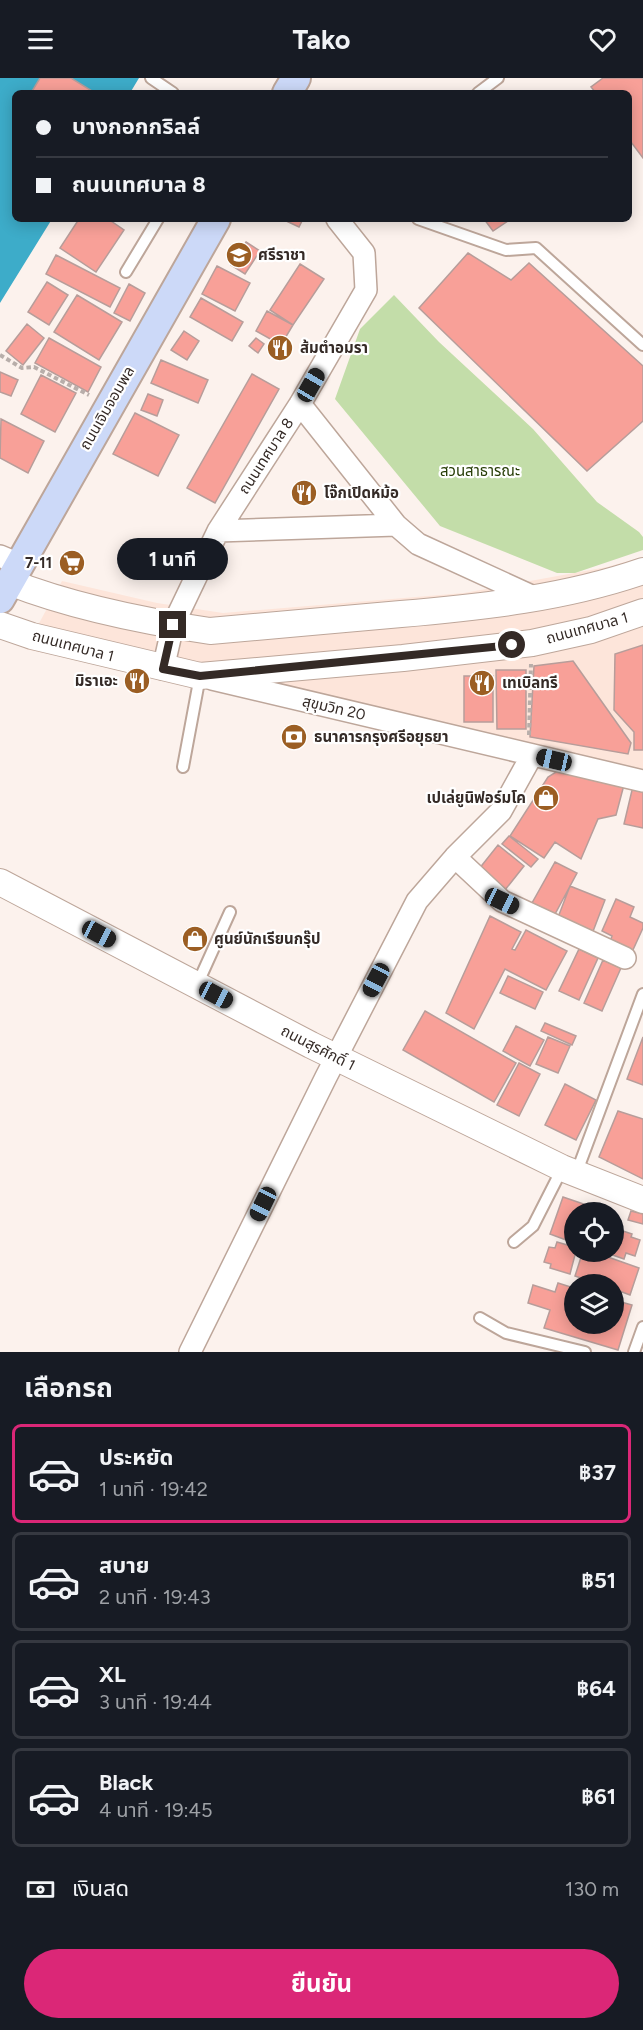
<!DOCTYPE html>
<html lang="th">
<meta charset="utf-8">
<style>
body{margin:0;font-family:Figtree,"Noto Sans Thai",sans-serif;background:#242831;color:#f1f3f6;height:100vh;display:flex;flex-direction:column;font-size:22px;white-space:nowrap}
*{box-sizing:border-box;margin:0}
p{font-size:20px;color:#9ea1a6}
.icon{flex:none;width:33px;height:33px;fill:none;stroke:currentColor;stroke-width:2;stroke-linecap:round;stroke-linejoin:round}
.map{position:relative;height:1274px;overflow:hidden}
.sheet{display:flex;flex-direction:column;background:#171b24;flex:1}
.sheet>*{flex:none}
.guide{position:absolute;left:12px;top:12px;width:620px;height:132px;border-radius:9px;box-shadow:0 3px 15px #0003;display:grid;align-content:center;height:132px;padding:0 24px;background:#171b24}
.tools{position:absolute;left:564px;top:1124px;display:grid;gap:12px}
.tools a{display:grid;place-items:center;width:60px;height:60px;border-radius:50%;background:#171b24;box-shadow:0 3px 15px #0003;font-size:30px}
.end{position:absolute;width:27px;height:27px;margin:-14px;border:8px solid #342a26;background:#fff;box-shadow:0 0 0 3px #fff}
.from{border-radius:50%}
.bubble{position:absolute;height:42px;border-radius:21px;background:#171b24;box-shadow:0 3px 15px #0003;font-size:20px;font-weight:700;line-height:42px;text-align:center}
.car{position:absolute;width:18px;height:36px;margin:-18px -9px;border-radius:8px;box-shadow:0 0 4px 2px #0007;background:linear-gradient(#222 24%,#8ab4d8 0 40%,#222 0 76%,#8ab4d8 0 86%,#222 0)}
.guide b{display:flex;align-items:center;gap:21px;height:57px;font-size:22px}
.guide b+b{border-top:2px solid #363941}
.guide i{width:15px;height:15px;background:#f1f3f6}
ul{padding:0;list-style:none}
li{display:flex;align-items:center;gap:18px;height:99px;margin:0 12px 9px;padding:0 12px;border:3px solid #363941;border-radius:9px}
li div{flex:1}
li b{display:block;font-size:22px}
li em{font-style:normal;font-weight:700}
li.selected{border-color:#db2777}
li>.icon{width:54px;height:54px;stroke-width:1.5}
h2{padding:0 24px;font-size:27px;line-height:72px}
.pay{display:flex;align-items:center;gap:15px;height:66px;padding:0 24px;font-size:22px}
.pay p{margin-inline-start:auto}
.button{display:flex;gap:12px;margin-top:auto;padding:12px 24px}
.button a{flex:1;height:69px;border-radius:36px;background:#db2777;color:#fff;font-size:24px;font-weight:700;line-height:69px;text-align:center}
header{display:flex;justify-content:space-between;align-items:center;height:78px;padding:0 24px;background:#171b24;font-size:27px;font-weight:700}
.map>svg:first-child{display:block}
.commercial{fill:#fde5da}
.green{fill:#c3dda9}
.water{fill:#3dacc9}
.building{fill:#f8a098;stroke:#b79d9a;stroke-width:1.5}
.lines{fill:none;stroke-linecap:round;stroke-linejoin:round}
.service-casing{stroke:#bda69a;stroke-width:14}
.minor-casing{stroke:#bda69a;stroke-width:24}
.tertiary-casing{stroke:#bda69a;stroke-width:28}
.secondary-casing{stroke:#bda69a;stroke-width:32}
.path{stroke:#b8aeaa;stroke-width:4;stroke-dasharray:4.5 3;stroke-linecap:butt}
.service{stroke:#fff;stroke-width:10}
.minor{stroke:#fff;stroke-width:21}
.tertiary{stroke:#fff;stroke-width:26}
.secondary{stroke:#ccd9f8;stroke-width:28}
.route{stroke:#342a26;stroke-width:8}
.labels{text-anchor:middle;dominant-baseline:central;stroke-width:4.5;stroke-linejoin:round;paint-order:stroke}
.poi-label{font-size:15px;font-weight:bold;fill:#342a26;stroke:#fff;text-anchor:start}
.street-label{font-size:15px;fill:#342a26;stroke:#fff}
.park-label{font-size:15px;fill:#273d06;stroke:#fff}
</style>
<header><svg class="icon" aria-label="menu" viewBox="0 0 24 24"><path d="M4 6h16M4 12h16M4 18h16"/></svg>Tako<svg class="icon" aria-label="heart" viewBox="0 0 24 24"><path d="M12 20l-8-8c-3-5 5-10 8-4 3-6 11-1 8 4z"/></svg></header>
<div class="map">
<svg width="643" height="1274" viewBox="0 0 643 1274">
<rect width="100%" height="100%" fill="#fcf2ed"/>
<path class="commercial" d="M643 479V713L301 628 25 571 62 503 157 525 223 535 464 515 607 489Z"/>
<path class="green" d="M394 217 439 264 533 351 597 424 639 454 643 459V472L575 495H557L440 448 335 321 360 251Z"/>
<path class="water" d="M0 0H139L130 15H15V141H52L0 225Z"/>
<path class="building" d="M40 0H71L92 13 91 15H31Z
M603 0H643V80L628 60V15H596L591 9Z
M79 141H108L124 152 96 194 60 170Z
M282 141H303L299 149Z
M484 141H511L493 153Z
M246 164 260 173 245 196 231 187Z
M468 175 511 202 529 185 643 288V343L587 393 419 230Z
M56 177 120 210 110 229 46 196Z
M300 186 324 201 293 247 270 232Z
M217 188 250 205 235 233 202 216Z
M47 204 68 217 49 247 28 234Z
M129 206 145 215 130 243 114 235Z
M77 217 122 244 99 282 54 254Z
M201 220 243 244 232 263 190 239Z
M267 233 293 247 281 267 256 253Z
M27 246 44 260 23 287 6 273Z
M184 253 199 263 187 282 171 272Z
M49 260 101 289 88 314 35 285Z
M256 260 264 266 258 275 249 268Z
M161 282 208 302 198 325 151 305Z
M0 294 18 302 11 318 0 314Z
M252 296 279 311 215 425 187 410Z
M41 297 76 315 55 354 21 336Z
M148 316 163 322 157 338 141 332Z
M135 335 179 357 158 398 113 376Z
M1 341 44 363 28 395 0 380Z
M643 567V672H634V654L614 632 615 576Z
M573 583 631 665 628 676 530 659 534 588Z
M496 592H526V651H497Z
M464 598H493V644H464Z
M564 689 625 703 616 737 598 741 581 781 555 764 544 780 510 758 548 699Z
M633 708 643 711V750L624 746Z
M509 758 538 781 531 789 502 766Z
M498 767 524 788 501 817 475 796Z
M555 784 577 795 554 838 532 825Z
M570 808 605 822 592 856 557 842Z
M616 821 634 829 630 839 643 845V850L632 874 610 864 612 858 602 853Z
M490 838 521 854 512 871 515 872 526 852 567 873 546 912 505 891 474 951 446 935Z
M579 871 598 880 579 922 559 913Z
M603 882 621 890 602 933 584 925Z
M508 898 543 914 535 931 500 915Z
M425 933 516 985 494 1024 403 972Z
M545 945 576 958 572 967 541 953Z
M516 948 544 962 530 988 503 973Z
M548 959 570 968 558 995 536 986Z
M643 959V1007L627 1001Z
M519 985 540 996 519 1038 497 1027Z
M565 1006 596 1022 576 1062 545 1047Z
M618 1033 643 1041V1101L599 1079Z
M563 1119 607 1134H574V1165L550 1156Z
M631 1133 643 1136V1146L628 1142Z
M614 1150 632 1156 631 1159 640 1162 635 1178 626 1175 624 1181 604 1174 614 1173Z
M557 1164 574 1169 576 1173 570 1196 550 1190 551 1186 544 1184 549 1169 555 1170Z
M583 1173H591L639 1190 630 1217 614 1211V1206H598L575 1198Z
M558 1205 574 1210V1245H614V1222L632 1227 618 1272 544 1250 550 1232 528 1225 533 1207 555 1214Z"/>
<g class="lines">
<g class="service-casing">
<path id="service" d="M151 0 173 15
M478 15 498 0
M418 141 506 172 536 170 643 267
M126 194 158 141
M183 689 200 598
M197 907 230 834
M576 1096 643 916
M514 1164 533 1148 562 1091
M480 1240 506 1255 585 1274
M634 1274 643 1249"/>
</g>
<g class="minor-casing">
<path id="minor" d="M300 326 396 447 418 466 538 521
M218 453 396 447
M0 478 19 486
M163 591 173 547 218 453 300 326 366 212 364 175 337 141
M212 601 643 703
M455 779 502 823 625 880
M190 1274 326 999 417 823 455 779 501 733 532 677"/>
</g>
<g class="tertiary-casing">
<path id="tertiary" d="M9 504C73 529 142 543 210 553 274 547 337 542 401 536 483 529 565 520 643 493
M0 547 32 558 200 598 403 580 532 565 591 552 643 534
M0 804 311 967 562 1090 643 1122"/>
</g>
<g class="secondary-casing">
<path id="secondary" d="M287 15 296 0
M0 521 216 141"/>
</g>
<path class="path" d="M0 277 22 290 34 289 89 317
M529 657 531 586"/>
<use href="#service" class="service"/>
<use href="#minor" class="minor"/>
<use href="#tertiary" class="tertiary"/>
<use href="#secondary" class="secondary"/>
</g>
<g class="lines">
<path class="route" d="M173 547 163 591 200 598 512 567"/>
</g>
<defs>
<g id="school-disc" transform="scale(1.35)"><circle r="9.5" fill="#9b5e23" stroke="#fff"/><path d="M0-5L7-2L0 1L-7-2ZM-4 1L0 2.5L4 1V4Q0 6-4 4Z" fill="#fff"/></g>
<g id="restaurant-disc" transform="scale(1.35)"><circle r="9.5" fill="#9b5e23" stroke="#fff"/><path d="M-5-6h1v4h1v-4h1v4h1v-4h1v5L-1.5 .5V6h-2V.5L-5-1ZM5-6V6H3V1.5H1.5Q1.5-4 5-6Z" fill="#fff"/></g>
<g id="supermarket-disc" transform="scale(1.35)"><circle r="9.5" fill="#9b5e23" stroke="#fff"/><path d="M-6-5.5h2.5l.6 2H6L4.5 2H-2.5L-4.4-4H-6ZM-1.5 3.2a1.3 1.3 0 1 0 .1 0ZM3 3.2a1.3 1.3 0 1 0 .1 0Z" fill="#fff"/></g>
<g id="bank-disc" transform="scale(1.35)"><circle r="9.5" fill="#9b5e23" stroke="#fff"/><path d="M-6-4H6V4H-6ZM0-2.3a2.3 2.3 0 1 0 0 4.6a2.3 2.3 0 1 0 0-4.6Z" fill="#fff"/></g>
<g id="shop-disc" transform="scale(1.35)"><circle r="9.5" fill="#9b5e23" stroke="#fff"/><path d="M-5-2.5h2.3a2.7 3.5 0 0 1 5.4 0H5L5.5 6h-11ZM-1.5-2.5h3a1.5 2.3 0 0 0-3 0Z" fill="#fff"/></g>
</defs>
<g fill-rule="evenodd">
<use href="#school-disc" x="239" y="177"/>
<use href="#restaurant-disc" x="280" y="270"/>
<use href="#restaurant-disc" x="304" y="415"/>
<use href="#supermarket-disc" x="72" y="485"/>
<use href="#restaurant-disc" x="137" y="603"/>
<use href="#restaurant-disc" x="482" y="605"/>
<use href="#bank-disc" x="294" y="659"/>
<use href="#shop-disc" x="546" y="720"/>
<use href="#shop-disc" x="195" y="861"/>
</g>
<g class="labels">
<g class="poi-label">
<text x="258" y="177">ศรีราชา</text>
<text x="300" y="270">ส้มตำอมรา</text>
<text x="324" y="415">โจ๊กเปิดหม้อ</text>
<text x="52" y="485" text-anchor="end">7-11</text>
<text x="118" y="603" text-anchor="end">มิราเอะ</text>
<text x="502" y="605">เทเบิลทรี</text>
<text x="314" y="659">ธนาคารกรุงศรีอยุธยา</text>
<text x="526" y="720" text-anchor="end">เปเล่ยูนิฟอร์มโค</text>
<text x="214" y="861">ศูนย์นักเรียนกรุ๊ป</text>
</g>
<g class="street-label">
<text transform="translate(107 330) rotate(-60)">ถนนเจิมจอมพล</text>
<text transform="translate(266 378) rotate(-57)">ถนนเทศบาล 8</text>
<text transform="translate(587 550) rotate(-15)">ถนนเทศบาล 1</text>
<text transform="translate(73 568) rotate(15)">ถนนเทศบาล 1</text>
<text transform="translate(334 630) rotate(13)">สุขุมวิท 20</text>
<text transform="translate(318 970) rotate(27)">ถนนสุรศักดิ์ 1</text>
</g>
<g class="park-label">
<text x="480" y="393">สวนสาธารณะ</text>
</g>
</g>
</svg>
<div class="tools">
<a><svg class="icon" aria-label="locate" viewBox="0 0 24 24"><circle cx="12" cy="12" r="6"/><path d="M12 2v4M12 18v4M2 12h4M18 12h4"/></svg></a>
<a><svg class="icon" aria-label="layers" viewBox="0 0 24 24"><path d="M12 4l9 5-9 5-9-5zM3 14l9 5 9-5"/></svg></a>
</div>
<i class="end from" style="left:512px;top:567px"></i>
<i class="end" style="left:173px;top:547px"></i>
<div class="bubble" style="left:117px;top:460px;width:111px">1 นาที</div>
<i class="car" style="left:311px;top:307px;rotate:30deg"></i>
<i class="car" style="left:554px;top:682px;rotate:283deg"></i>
<i class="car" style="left:502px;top:823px;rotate:115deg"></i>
<i class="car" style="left:99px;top:856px;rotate:118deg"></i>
<i class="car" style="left:376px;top:902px;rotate:208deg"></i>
<i class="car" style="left:216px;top:917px;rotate:118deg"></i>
<i class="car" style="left:263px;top:1126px;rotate:206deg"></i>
<div class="guide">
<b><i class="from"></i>บางกอกกริลล์</b>
<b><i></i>ถนนเทศบาล 8</b>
</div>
</div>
<section class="sheet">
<h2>เลือกรถ</h2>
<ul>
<li class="selected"><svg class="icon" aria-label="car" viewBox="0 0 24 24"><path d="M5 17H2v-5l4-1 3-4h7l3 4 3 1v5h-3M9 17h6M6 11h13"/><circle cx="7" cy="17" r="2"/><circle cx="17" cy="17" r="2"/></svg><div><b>ประหยัด</b><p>1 นาที · 19:42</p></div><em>฿37</em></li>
<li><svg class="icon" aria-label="car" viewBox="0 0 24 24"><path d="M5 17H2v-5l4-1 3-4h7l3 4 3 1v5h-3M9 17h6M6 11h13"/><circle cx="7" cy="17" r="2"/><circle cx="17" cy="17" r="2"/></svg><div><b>สบาย</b><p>2 นาที · 19:43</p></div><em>฿51</em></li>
<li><svg class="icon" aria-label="car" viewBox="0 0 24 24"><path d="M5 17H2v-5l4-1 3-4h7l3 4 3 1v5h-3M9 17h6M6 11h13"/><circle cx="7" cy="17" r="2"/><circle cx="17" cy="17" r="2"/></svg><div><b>XL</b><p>3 นาที · 19:44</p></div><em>฿64</em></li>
<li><svg class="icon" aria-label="car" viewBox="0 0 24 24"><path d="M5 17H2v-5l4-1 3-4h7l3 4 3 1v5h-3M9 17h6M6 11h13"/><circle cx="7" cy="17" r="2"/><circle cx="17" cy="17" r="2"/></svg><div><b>Black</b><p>4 นาที · 19:45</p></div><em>฿61</em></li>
</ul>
<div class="pay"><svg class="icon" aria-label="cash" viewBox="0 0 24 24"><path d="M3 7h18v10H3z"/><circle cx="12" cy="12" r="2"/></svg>เงินสด<p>130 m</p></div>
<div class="button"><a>ยืนยัน</a></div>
</section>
